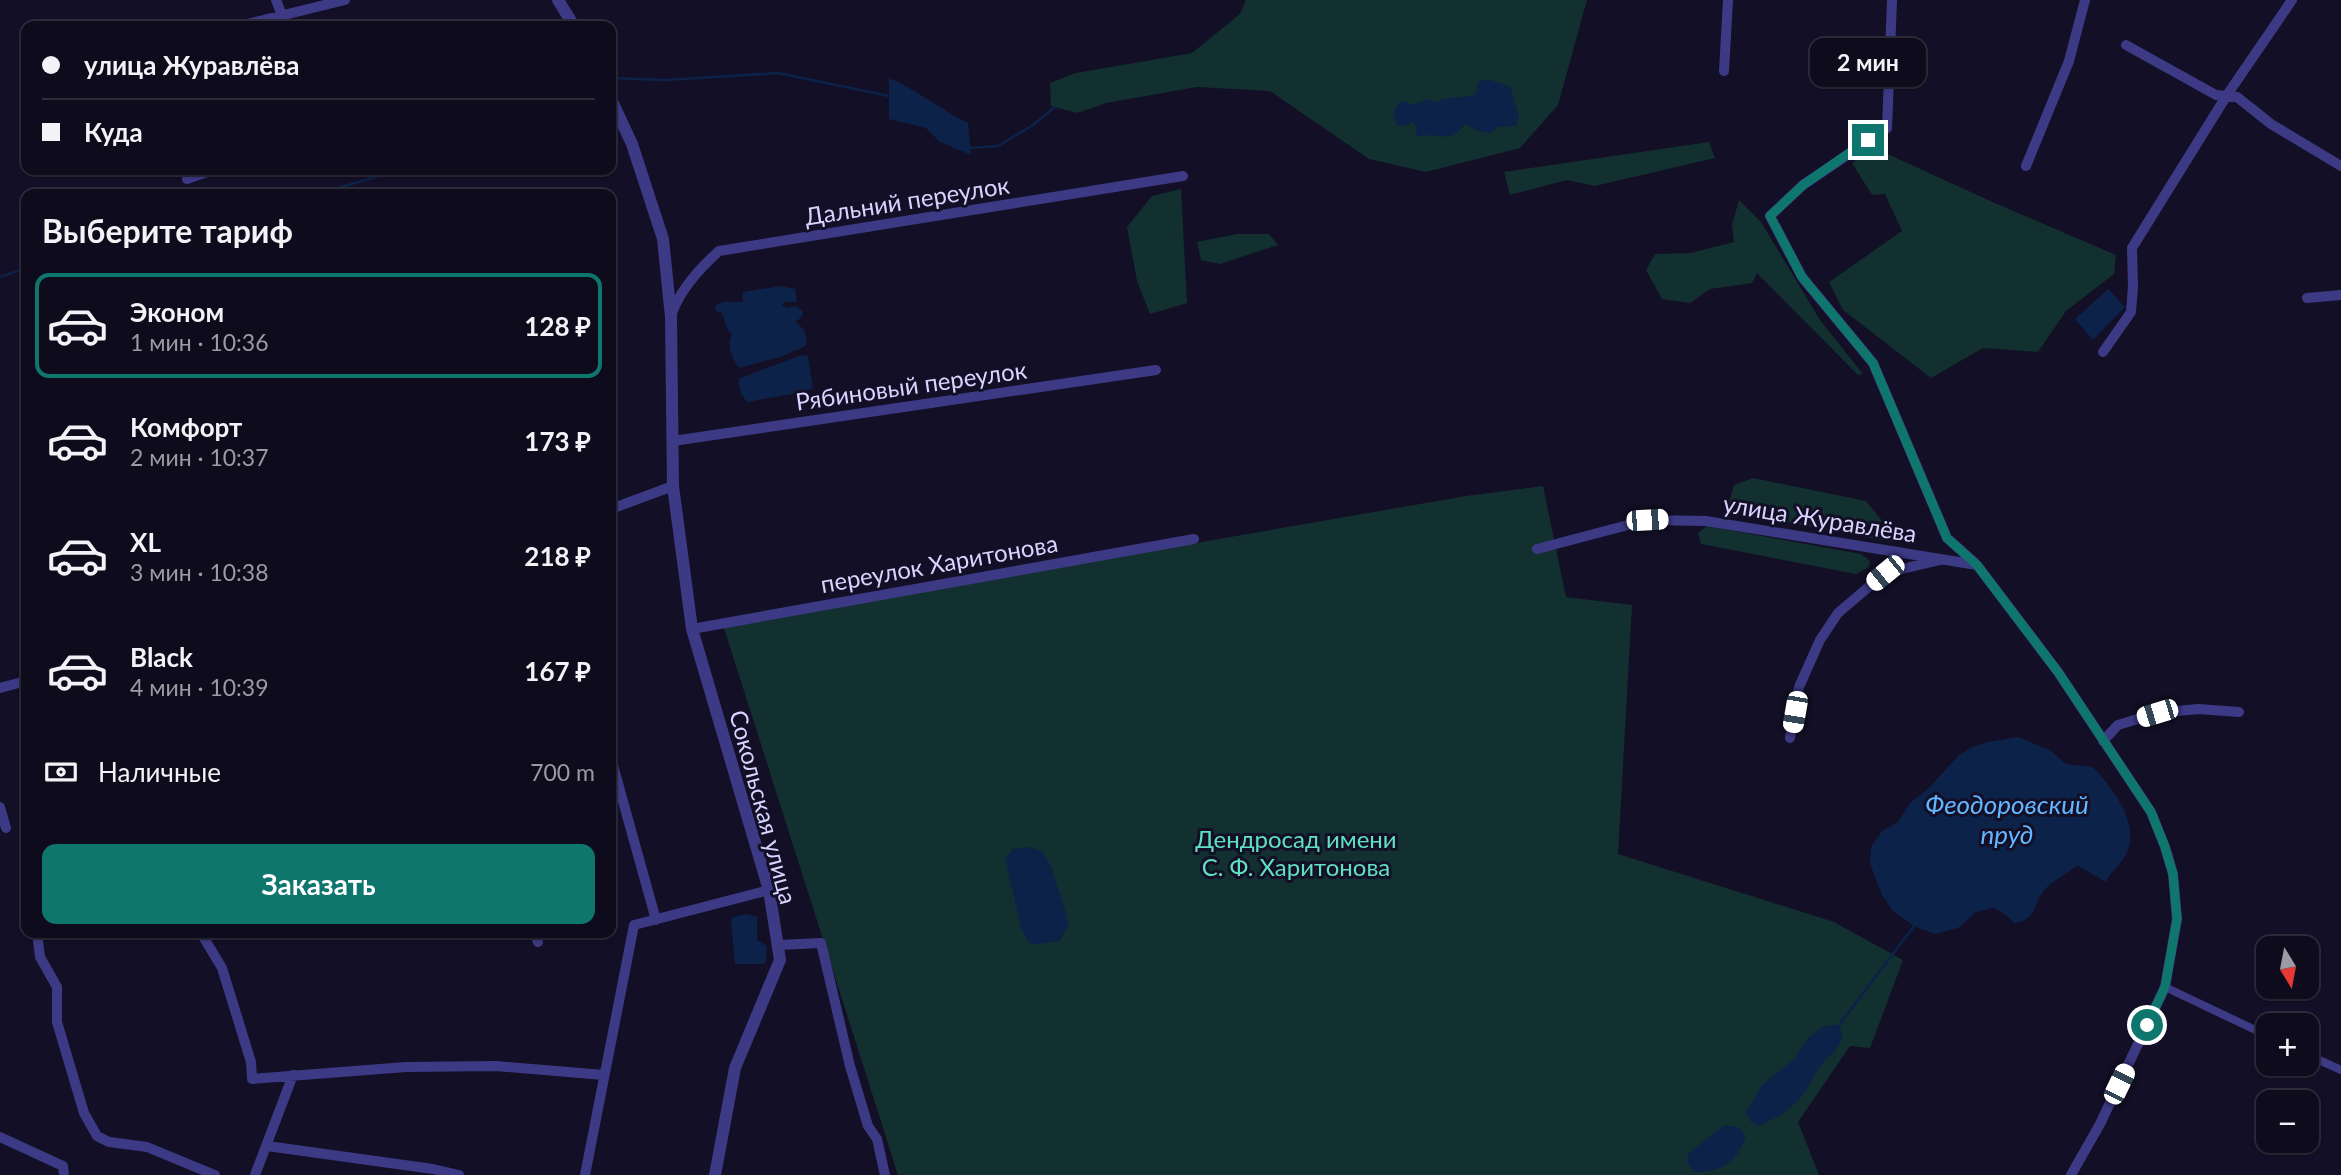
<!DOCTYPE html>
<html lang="ru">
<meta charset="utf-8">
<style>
body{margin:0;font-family:Lato,sans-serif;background:#171425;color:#f1f3f6;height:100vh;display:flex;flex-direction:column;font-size:26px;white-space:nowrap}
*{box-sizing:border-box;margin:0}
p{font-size:23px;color:#9b9ba3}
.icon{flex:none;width:38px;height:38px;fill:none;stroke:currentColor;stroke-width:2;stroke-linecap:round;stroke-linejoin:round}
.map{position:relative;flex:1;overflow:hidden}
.drawer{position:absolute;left:21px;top:189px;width:595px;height:749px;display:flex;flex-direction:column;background:#0e0b1c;border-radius:14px;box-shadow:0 2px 5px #0004,0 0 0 2px #2e2b3b}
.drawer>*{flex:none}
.guide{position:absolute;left:21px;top:21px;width:595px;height:154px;border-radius:14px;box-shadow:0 2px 5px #0004,0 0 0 2px #2e2b3b;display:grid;align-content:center;height:154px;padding:0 21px;background:#0e0b1c}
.needle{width:46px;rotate:170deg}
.buttons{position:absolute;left:2256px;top:936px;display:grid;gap:14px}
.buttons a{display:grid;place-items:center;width:63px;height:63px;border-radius:14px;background:#0e0b1c;box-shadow:0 2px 5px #0004,0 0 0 2px #2e2b3b;font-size:35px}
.end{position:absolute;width:32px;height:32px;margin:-16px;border:9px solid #0f766e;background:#fff;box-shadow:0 0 0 4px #fff}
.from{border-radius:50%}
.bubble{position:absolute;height:49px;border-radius:14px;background:#0e0b1c;box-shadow:0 2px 5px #0004,0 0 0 2px #2e2b3b;font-size:23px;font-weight:700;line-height:49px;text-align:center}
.car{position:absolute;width:21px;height:42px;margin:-21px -10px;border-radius:9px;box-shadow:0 0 5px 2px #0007;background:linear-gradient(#fff 24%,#345 0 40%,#fff 0 76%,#345 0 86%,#fff 0)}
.guide b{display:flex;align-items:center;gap:24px;height:66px;font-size:26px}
.guide b+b{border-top:2px solid #2e2b3b}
.guide i{width:18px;height:18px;background:#f1f3f6}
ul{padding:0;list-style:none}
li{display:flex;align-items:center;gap:21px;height:105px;margin:0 14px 10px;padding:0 7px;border:4px solid transparent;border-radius:14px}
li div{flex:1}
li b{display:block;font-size:26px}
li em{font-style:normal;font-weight:700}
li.on{border-color:#0f766e}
li>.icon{width:63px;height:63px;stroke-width:1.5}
h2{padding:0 21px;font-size:32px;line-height:84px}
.pay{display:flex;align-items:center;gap:18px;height:77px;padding:0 21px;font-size:26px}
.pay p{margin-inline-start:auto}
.action{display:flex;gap:14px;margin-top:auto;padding:14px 21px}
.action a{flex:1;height:80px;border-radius:14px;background:#0f766e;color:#fff;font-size:28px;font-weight:700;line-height:80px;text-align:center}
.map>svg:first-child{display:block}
.green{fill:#12302f}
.water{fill:#0c2248}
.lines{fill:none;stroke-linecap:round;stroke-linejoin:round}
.stream{stroke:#0c2248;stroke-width:2.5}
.pedestrian{stroke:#3d3a85;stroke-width:8}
.minor{stroke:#3d3a85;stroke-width:10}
.tertiary{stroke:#3d3a85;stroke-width:12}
.route{stroke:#0f766e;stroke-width:9}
.labels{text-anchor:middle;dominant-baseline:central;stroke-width:6;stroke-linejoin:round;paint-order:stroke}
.street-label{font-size:24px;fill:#d9d4ff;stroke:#130f26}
.park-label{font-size:24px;fill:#5fe0c0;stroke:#130f26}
.water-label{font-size:26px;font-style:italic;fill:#62b6ff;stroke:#130f26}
</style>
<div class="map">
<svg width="2341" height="1175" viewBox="0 0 2341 1175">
<rect width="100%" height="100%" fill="#130f26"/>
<path class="green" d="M1246 0H1587L1558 105 1520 148 1426 172 1369 159 1270 91 1197 87 1106 103 1077 113 1051 106 1050 83 1076 73 1192 53 1240 14Z
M1709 142 1715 158 1595 186 1567 180 1510 195 1504 172Z
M1872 147 1997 204 2116 255 2114 274 2066 311 2038 352 1983 348 1931 378 1843 310 1829 282 1902 231 1885 194 1872 195 1852 163Z
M1181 189 1187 303 1150 314 1137 281 1127 227 1152 196Z
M1739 200 1761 222 1820 320 1863 374 1858 375 1757 273 1752 283 1710 289 1690 303 1662 299 1646 270 1655 254 1690 253 1734 242 1732 225Z
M1237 234H1269L1278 245 1220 264 1201 260 1197 242Z
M1753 478 1866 501 1896 538V543L1733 512 1728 506 1734 485Z
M1543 486 1566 597 1632 605 1618 854 1834 922 1903 960 1870 1048 1850 1046 1798 1122 1819 1175H898L723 625 1466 496Z
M1707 526 1861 554 1870 561 1869 567 1856 574 1701 544 1698 533Z"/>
<path class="water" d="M889 78C917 90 940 109 968 123L971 155 940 142 926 128 889 119Z
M1486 79 1510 86 1519 116 1516 126 1498 127 1490 133 1478 131 1465 124C1449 147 1436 130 1416 137L1417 128 1413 122 1403 126H1397L1393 114 1398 103 1406 101 1411 105 1430 99 1437 102C1449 96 1461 98 1475 95L1479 81Z
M780 286 795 289 797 302H784L782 305 787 308 796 306 802 310 803 315 796 322C804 329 808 334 806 346L780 357 739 368C732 357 726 347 732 334L728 331 722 313 715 310 716 305 723 302H743V292Z
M2108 289 2125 307 2093 340 2075 319Z
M802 355 808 356 813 388 798 393 747 402 741 394 738 379Z
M2018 737 2050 750 2066 764 2093 767C2112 788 2143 825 2125 856 2120 866 2111 871 2106 882L2077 865C2068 874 2055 879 2046 888 2032 904 2039 918 2015 923L2003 913 1993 908 1976 912 1958 928 1935 934 1914 926 1893 911 1882 895 1870 864 1871 847 1882 831 1898 822 1910 803 1927 790 1958 756 1972 747 1988 742Z
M1029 847 1042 851 1051 866 1069 923 1060 941 1030 945 1022 930 1005 859 1013 849Z
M747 914 757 917V940L767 946 766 962 763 964H735L731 921 733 917Z
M1839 1025C1849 1042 1832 1053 1821 1065 1815 1072 1812 1082 1807 1089 1795 1107 1778 1118 1759 1126L1751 1122 1746 1113 1761 1086 1795 1058 1808 1038 1824 1026Z
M1724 1125 1738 1127 1746 1136C1737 1162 1721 1173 1694 1172L1687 1162 1688 1154Z"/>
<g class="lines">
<path class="stream" d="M611 78 666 80 778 73 889 96
M970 148 998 146 1033 125 1055 107
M317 194 400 170
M0 277 26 268
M1839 1025 1914 926"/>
<path class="pedestrian" d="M2165 987 2268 1036
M2306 1054 2341 1070"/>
<path class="minor" d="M276 0 286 26
M1892 0 1887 128 1803 185 1770 216 1802 277 1873 363 1947 538 1975 563
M239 26 345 0
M2126 45 2216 95 2237 97 2271 124 2341 166
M1724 71 1728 0
M2026 166 2069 61 2085 0
M187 179 213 170
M2307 298 2341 295
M672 313C681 288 700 268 719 251L1183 176
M2103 352 2131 312 2133 286 2132 248 2227 95 2292 0
M673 441 1156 370
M611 509 673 486
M1537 549 1647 520 1706 521 1977 565 2058 672 2151 812 2165 847 2173 874 2177 919 2165 987 2100 1124 2071 1175
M692 629 1194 539
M0 688 26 681
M1790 738 1799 687 1820 640 1838 613 1885 573 1940 560
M2103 741 2118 725 2157 713 2198 709 2239 712
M611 758 656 920
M0 807 6 828
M37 933 40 957 57 987V1022L84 1113 97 1136 109 1142 147 1147 215 1175
M201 933 222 968 251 1062 252 1079 406 1067 496 1066 604 1075
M534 933 538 942
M778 945 821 943 850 1066 868 1126 877 1139 885 1175
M0 1137 63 1166 64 1175
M267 1146 433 1169 459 1175
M255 1175 293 1075
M585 1175 634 925 769 890"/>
<path class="tertiary" d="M558 0 574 26
M611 99 632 144 663 239 671 317 673 486 692 629 769 890 780 960 735 1068 715 1175"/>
</g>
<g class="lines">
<path class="route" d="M1868 140 1803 185 1770 216 1802 277 1873 363 1947 538 1977 565 2058 672 2151 812 2165 847 2173 874 2177 919 2165 987 2147 1025"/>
</g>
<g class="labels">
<g class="street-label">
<text transform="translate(907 200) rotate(-9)">Дальний переулок</text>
<text transform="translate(911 385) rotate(-8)">Рябиновый переулок</text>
<text transform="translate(1820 518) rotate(9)">улица Журавлёва</text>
<text transform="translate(939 563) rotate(-10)">переулок Харитонова</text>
<text transform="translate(764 807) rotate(75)">Сокольская улица</text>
</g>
<g class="park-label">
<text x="1296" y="838">Дендросад имени<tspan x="1296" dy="28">С. Ф. Харитонова</tspan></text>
</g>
<g class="water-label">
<text x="2007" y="804">Феодоровский<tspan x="2007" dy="30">пруд</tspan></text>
</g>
</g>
</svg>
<div class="buttons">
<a><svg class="needle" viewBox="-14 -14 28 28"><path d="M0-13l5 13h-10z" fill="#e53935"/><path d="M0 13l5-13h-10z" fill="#9b9ba3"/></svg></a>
<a>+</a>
<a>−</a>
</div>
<i class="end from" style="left:2147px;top:1025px"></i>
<i class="end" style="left:1868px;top:140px"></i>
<div class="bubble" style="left:1810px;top:38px;width:116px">2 мин</div>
<i class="car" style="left:1647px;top:520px;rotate:87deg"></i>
<i class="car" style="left:1885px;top:573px;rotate:231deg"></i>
<i class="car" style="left:1795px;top:712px;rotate:190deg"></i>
<i class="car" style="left:2157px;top:713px;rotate:253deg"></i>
<i class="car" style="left:2119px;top:1084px;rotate:26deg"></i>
<div class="guide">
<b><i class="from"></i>улица Журавлёва</b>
<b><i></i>Куда</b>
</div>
<section class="drawer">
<h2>Выберите тариф</h2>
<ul>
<li class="on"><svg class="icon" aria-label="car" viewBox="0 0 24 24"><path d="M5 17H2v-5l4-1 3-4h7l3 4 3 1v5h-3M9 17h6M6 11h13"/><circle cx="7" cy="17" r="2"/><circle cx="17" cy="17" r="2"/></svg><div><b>Эконом</b><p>1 мин · 10:36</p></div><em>128 ₽</em></li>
<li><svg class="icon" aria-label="car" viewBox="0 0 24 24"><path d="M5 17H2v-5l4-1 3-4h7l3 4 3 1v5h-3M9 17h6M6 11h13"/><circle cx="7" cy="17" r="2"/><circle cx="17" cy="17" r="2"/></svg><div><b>Комфорт</b><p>2 мин · 10:37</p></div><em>173 ₽</em></li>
<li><svg class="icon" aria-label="car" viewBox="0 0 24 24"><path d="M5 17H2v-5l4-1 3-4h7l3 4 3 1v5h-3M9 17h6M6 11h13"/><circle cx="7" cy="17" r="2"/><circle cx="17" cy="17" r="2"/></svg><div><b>XL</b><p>3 мин · 10:38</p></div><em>218 ₽</em></li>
<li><svg class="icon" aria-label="car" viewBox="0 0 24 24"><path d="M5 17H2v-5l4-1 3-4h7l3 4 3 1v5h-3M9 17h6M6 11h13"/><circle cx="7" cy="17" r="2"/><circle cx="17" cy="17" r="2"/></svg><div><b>Black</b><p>4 мин · 10:39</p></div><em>167 ₽</em></li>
</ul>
<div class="pay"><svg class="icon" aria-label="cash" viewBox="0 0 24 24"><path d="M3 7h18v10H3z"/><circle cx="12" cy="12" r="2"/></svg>Наличные<p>700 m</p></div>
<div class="action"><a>Заказать</a></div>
</section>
</div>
